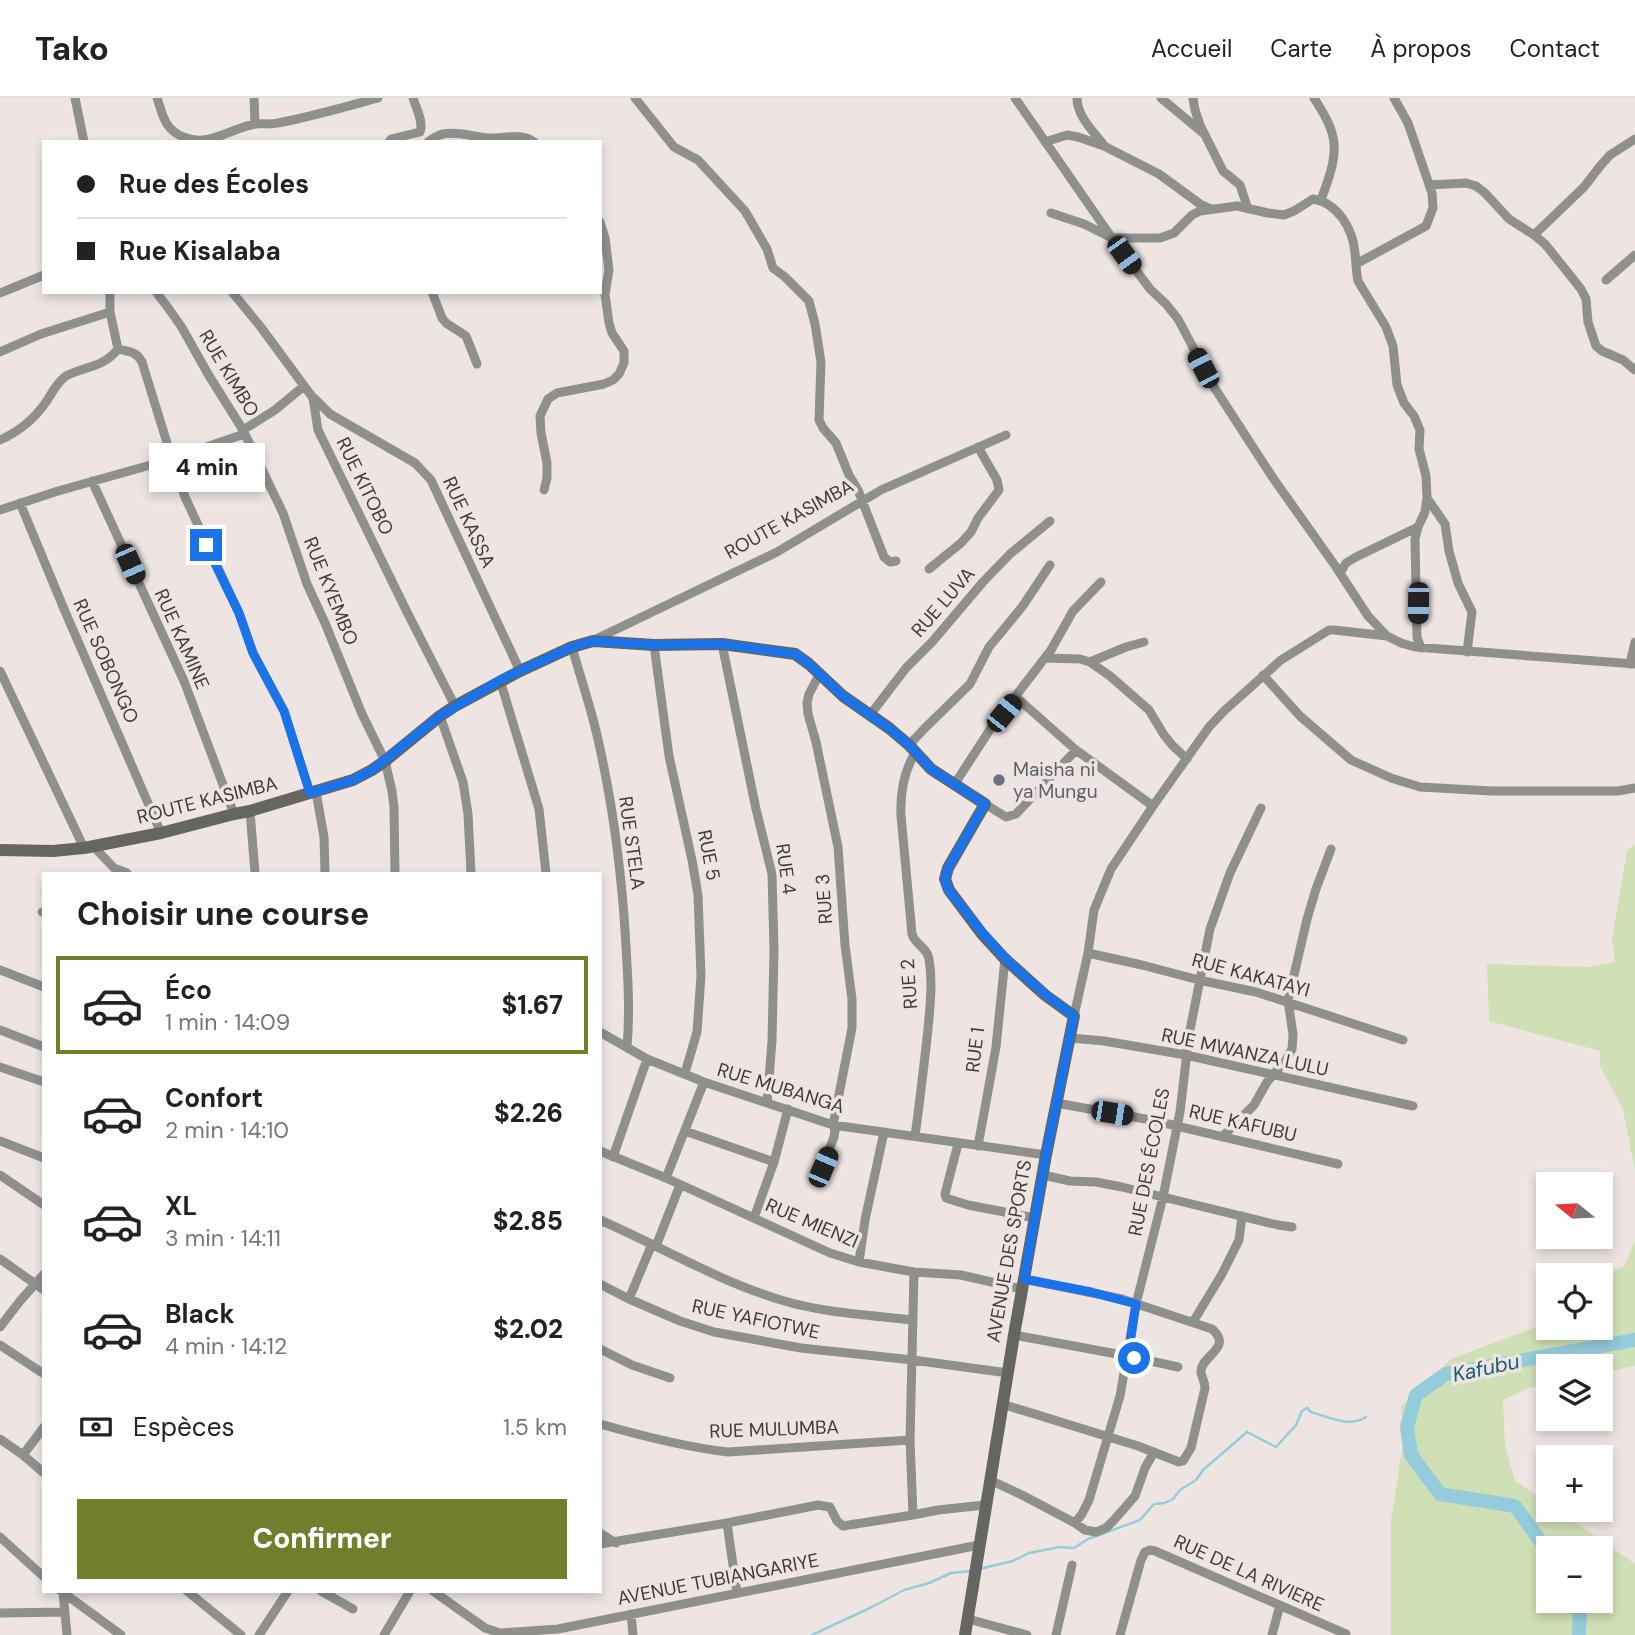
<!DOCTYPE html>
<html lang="fr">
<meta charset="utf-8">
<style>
body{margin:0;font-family:"DM Sans",sans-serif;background:#f6f6f6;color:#222;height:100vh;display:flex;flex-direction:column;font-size:26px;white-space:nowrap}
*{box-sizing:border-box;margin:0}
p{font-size:23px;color:#767676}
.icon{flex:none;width:38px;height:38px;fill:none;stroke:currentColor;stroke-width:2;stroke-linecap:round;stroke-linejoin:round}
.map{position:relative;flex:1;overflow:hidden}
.drawer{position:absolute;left:42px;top:774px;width:560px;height:721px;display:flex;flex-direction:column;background:#fff;border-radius:0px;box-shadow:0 4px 10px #0003}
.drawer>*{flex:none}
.top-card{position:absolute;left:42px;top:42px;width:560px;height:154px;border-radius:0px;box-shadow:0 4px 10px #0003;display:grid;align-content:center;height:154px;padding:0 35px;background:#fff}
.needle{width:46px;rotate:288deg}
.fabs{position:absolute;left:1536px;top:1074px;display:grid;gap:14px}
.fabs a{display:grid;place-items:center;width:77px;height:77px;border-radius:0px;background:#fff;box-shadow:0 4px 10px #0003;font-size:35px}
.end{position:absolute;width:32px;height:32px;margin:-16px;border:9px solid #1a73e8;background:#fff;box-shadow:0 0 0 4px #fff}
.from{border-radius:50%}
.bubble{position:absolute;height:49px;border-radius:0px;background:#fff;box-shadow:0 4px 10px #0003;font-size:23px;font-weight:800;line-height:49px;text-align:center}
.car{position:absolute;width:21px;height:42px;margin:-21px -10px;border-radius:9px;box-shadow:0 0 5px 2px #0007;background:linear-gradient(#222 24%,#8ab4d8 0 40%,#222 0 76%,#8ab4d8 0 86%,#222 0)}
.top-card b{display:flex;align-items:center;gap:24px;height:66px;font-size:26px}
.top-card b+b{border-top:2px solid #e0e0e0}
.top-card i{width:18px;height:18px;background:#222}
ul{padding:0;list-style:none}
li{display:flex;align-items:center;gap:21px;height:98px;margin:0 14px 10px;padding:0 21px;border:4px solid transparent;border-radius:0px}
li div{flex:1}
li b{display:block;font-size:26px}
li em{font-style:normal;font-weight:800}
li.selected{border-color:#727e2b}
li>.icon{width:63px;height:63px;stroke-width:1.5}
h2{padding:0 35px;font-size:32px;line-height:84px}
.pay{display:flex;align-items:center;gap:18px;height:77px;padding:0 35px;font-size:26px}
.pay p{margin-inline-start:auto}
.primary-button{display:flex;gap:14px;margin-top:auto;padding:14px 35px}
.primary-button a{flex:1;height:80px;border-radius:0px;background:#727e2b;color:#fff;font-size:28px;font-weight:800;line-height:80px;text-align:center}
header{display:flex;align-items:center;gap:42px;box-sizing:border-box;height:98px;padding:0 35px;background:#fff;border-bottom:2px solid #e0e0e0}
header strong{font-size:33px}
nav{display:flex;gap:38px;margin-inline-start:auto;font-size:24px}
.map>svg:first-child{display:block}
.green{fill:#d0e0b6;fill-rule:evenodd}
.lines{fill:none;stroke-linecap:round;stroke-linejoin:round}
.stream{stroke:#94ccdb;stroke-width:2.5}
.river{stroke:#94ccdb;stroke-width:14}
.street{stroke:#8f8f8c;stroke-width:9}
.secondary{stroke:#656561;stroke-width:12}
.route{stroke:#1a73e8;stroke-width:9}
.worship-dot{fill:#6b7280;stroke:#eee5e2;stroke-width:2.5}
.labels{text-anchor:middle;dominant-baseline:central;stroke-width:7;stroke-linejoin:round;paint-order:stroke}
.street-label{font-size:19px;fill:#403c3b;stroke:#eee5e2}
.worship-label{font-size:19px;fill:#5b616d;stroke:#eee5e2;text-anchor:start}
.water-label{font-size:21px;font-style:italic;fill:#166171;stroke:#eee5e2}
</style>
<header>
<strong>Tako</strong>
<nav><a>Accueil</a><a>Carte</a><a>À propos</a><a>Contact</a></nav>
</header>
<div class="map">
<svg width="1635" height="1537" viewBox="0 0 1635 1537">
<rect width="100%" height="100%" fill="#eee5e2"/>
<path class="green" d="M1635 746V1073L1623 1012 1600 968V953L1489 923 1487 866 1590 869 1615 864 1612 840 1627 753Z
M1635 1142V1268L1601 1275V1269H1549V1286L1529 1290 1503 1302 1505 1348 1515 1383 1549 1406V1412H1558L1635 1466V1537H1391V1422L1404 1340 1401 1308 1451 1261 1549 1224V1230H1601V1178L1624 1169ZM1549 1451H1601V1503H1549Z"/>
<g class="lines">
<path class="stream" d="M979 1471 1013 1463 1029 1455 1060 1449 1074 1450 1088 1441 1140 1422 1154 1406 1165 1405 1173 1401 1180 1392 1196 1382 1203 1372 1247 1334 1276 1349 1296 1327 1302 1313 1307 1310 1311 1314C1329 1319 1349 1330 1366 1319
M812 1537 872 1509 904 1492 929 1485 951 1475 970 1473"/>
<path class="river" d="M1549 1455 1515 1408 1440 1396 1411 1357 1407 1329 1416 1297 1446 1276 1635 1242
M1579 1537 1580 1503"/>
<path class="street" d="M75 0 84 44
M157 0C163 17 164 31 183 39 210 50 232 29 256 26 263 25 270 27 278 25 311 19 345 9 378 0
M254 0 255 26
M635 0 674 49 698 62 745 113 767 151 773 170 785 179 809 203 815 226 821 264 819 322 823 330 836 345 849 377 858 392 884 459 890 464 896 463
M1015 0 1112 140H1160L1174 135 1192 117 1200 113 1237 108 1268 115 1284 117 1294 113 1313 101C1338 105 1353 131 1355 155 1356 164 1356 173 1358 183L1386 229 1393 248 1397 287 1404 305 1414 318 1420 332 1419 351 1426 378 1427 400 1425 414 1418 429 1415 441 1417 539 1421 550
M1077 0C1077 18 1093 33 1103 46
M1161 0 1203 35
M1193 0 1195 12 1200 27 1223 73 1240 87 1248 111
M1314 0C1321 11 1329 23 1332 35 1339 57 1328 82 1321 102
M389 44 391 41 420 34C424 24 416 10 413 0
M428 44C432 41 437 37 443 36 457 33 474 39 489 40 504 41 522 34 534 44
M1045 44 1067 37 1078 39 1104 48 1159 76 1200 106 1211 111
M1429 87 1466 85 1476 88 1485 95 1509 121 1534 137 1545 146 1581 191 1586 201 1588 224 1596 248 1602 253 1623 262 1635 272
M1051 115 1084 126 1112 140 1150 191 1166 206 1178 221 1214 289 1273 380 1336 469 1368 518 1387 538
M1534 137 1584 89 1601 67 1610 57 1635 41
M1356 166 1426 128 1433 110 1432 95 1408 25 1394 0
M1606 182 1635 157
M156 194 166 207 181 228 208 276 243 332 283 415 307 486 325 525 362 616 385 663 392 693 394 709 395 775
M232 194 260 228 313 300 318 332 407 514 455 608
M432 194 442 220 446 225 466 238 477 266
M0 195 44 177
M118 251C130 254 136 253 142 264L172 361 185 399 239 515 253 555 284 613 310 695
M0 254 41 236 110 214
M314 300 330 316 415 365 431 382 520 573
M243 332 275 312 304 288
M0 342C18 334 35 320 46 304 52 295 57 284 66 278 85 268 103 270 118 251L110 214V194
M92 383 184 583 234 716
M544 392 547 380V365L541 335 540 318 548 301 557 295 604 286 613 282 619 276 624 265V253L612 235 609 225 605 196 609 172 605 140 600 124
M1427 400 1445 426 1449 453 1458 485 1472 514 1467 554
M20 405 64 511 161 735
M0 412 58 393 172 361 244 336
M929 471 961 445 971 434 978 420 999 392 997 382 978 349
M1340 475 1346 465 1356 459 1418 429
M594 542 777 454 881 392 1006 337
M722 546 756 711 772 776 774 852 772 943 767 1005
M654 547 669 658 692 762 698 797 701 878 697 934 685 975
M572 549C580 578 590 607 597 637 613 706 622 777 626 848 628 882 630 915 627 949
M1045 560 1080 561 1090 564 1110 578 1149 612 1164 637 1173 648 1187 661
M1090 564 1126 549 1144 544
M1630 566 1635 544
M0 573 84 750
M1263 577 1300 618 1351 662 1391 680 1420 689 1492 693H1618L1635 690
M500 582 539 711 546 775
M1016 599 1076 652 1153 708
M870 617 906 570 932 544 983 484 1010 456 1050 423
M440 618 463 684 468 716 471 775
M909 647 924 631 970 586 989 549 1022 509 1050 467
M915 655C903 675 900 695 901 718L912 836C915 847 927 849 929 861 933 884 930 908 928 931 924 967 920 1003 915 1038
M954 687 991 630 1051 552 1073 513 1101 484
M316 694 324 739 325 775
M985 706 1006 719 1016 716 1076 652
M250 713 255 775
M93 748 114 770 127 775
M42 814 44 815
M1088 855 1142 867 1199 882 1256 894 1403 942
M0 872 44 889
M1074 918 1088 855 1094 812 1111 771 1153 708 1209 629 1224 613 1281 562 1329 532H1334L1387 538 1401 545 1415 549 1635 566
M0 932 44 949
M600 934 647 961 704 984 833 1027 1046 1057
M1070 940 1104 943 1186 957 1413 1008
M0 969 44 984
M1056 1005 1151 1022 1338 1066
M685 1033 774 1064
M1223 1038 1254 1007 1267 984 1286 962 1292 951 1293 936 1288 903 1307 821 1316 791 1331 751
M0 1043 44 1060
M958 1046 945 1096 946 1100 968 1107 1035 1120
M978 1048 996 949 1005 861
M600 1053 666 1080 830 1155 859 1164 886 1169 914 1174 961 1177 1022 1191
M613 1059 647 961
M0 1077 44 1107
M1043 1077 1070 1083 1096 1084 1122 1089 1278 1127 1292 1129
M666 1080 704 984
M817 1084 834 1039 835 1032 833 1027 852 930V901L845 847 838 749 816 644 808 616 807 605 809 596 819 577
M754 1120 774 1064 788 1011
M600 1122C660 1148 718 1183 781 1202 823 1215 869 1217 913 1222
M656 1148 680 1087
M0 1161 44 1192
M859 1164 865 1122 884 1034
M914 1174 910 1342 913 1417 938 1412 985 1407
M600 1186 629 1201 680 1223 714 1234 801 1250 913 1262 1008 1275
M629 1201 652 1146
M1193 1224 1222 1176 1239 1142 1242 1118
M0 1229 20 1203 44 1176
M1014 1237 1128 1258 1178 1269
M0 1247 44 1276
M600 1251 632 1267 670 1280
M1002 1306 1138 1348 1179 1364 1183 1363 1191 1350 1205 1290C1205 1284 1202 1280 1201 1274 1200 1258 1234 1250 1212 1231L1122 1201 1024 1181
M600 1326C642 1338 684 1349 728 1354L910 1342
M0 1341 23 1357 44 1375
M23 1357 44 1329
M990 1382 1022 1397 1075 1425 1085 1432 1096 1434 1106 1430 1114 1422 1135 1398 1145 1370 1154 1354
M727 1425 737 1495
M1075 1425 1082 1416 1089 1402 1120 1298 1136 1206 1163 1099 1180 1014 1189 937 1210 831 1230 775 1261 710
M600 1435 616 1445
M0 1439 44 1479
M600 1446 727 1425 818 1407 830 1409 837 1423 843 1428 913 1417
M61 1493 121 1537
M187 1493 241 1537
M321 1493 353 1511
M433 1493 485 1530 500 1535 558 1531 979 1447
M63 1494 67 1537
M0 1515 65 1514
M631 1516 633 1537
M968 1521 1027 1537
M259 1537 288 1493
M384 1537 410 1493
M1056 1537 1072 1467
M1120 1537 1141 1462 1145 1454 1150 1452 1155 1453 1346 1536
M1272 1537 1280 1507"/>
<path class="secondary" d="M0 752 53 753 84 750 161 735 234 716 250 713 353 682 372 672 385 663 440 618 455 608 520 573 572 549 593 543 654 547 722 546 795 556 809 566 843 598 889 630 909 647 931 671 985 706 948 770 945 781 949 792 982 836 1005 861 1045 897 1074 918 1046 1057 1014 1237 965 1537"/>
</g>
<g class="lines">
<path class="route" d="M206 447 239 515 253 555 284 613 310 695 353 682 372 672 440 618 500 582 572 549 593 543 654 547 722 546 795 556 809 566 843 598 889 630 909 647 931 671 985 706 948 770C947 774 945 777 945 781 946 791 956 801 962 809 995 853 1029 886 1074 918L1046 1057 1024 1181 1091 1194 1136 1206 1128 1258 1134 1260"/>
</g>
<circle class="worship-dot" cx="999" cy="682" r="7"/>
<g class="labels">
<g class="street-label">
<text transform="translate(229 275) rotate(59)">RUE KIMBO</text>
<text transform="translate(365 388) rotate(64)">RUE KITOBO</text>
<text transform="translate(789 421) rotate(-29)">ROUTE KASIMBA</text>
<text transform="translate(469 424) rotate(65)">RUE KASSA</text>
<text transform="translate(331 493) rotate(68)">RUE KYEMBO</text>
<text transform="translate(943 504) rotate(-49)">RUE LUVA</text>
<text transform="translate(182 541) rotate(66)">RUE KAMINE</text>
<text transform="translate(106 563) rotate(66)">RUE SOBONGO</text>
<text transform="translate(207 702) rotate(-14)">ROUTE KASIMBA</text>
<text transform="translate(632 745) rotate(82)">RUE STELA</text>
<text transform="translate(709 757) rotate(79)">RUE 5</text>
<text transform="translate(786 771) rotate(82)">RUE 4</text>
<text transform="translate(824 801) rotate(-94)">RUE 3</text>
<text transform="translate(1251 877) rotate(15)">RUE KAKATAYI</text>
<text transform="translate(909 886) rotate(-94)">RUE 2</text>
<text transform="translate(975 952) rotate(-83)">RUE 1</text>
<text transform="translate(1245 954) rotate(12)">RUE MWANZA LULU</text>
<text transform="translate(781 990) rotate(17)">RUE MUBANGA</text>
<text transform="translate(1243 1025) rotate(13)">RUE KAFUBU</text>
<text transform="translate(1149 1064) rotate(-79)">RUE DES ÉCOLES</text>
<text transform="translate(812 1125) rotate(23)">RUE MIENZI</text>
<text transform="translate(1009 1153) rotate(-80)">AVENUE DES SPORTS</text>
<text transform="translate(756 1221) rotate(12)">RUE YAFIOTWE</text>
<text transform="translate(774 1331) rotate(-2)">RUE MULUMBA</text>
<text transform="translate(1249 1475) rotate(24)">RUE DE LA RIVIERE</text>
<text transform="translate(718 1481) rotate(-11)">AVENUE TUBIANGARIYE</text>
</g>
<g class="worship-label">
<text x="1013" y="671">Maisha ni<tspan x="1013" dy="22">ya Mungu</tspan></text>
</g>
<g class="water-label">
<text transform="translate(1486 1270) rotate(-12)">Kafubu</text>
</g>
</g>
</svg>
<div class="fabs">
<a><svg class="needle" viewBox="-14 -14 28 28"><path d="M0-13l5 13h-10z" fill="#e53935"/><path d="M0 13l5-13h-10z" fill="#767676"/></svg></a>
<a><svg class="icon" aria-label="locate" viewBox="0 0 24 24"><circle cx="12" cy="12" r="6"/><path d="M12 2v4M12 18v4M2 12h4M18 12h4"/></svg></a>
<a><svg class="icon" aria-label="layers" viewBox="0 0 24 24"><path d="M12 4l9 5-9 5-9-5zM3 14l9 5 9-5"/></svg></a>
<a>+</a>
<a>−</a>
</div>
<i class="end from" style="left:1134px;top:1260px"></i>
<i class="end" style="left:206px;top:447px"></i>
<div class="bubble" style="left:149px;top:345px;width:116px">4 min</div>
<i class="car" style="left:1124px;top:157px;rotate:144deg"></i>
<i class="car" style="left:1203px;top:270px;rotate:332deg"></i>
<i class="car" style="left:130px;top:466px;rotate:156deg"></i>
<i class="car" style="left:1418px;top:505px;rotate:181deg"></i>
<i class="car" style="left:1004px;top:615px;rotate:39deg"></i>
<i class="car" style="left:1112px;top:1015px;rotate:99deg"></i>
<i class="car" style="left:823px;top:1069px;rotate:23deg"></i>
<div class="top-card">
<b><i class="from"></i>Rue des Écoles</b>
<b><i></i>Rue Kisalaba</b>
</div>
<section class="drawer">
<h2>Choisir une course</h2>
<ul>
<li class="selected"><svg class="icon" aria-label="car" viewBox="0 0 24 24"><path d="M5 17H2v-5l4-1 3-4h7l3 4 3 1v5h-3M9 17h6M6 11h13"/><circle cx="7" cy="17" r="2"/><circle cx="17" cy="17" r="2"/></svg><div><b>Éco</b><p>1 min · 14:09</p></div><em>$1.67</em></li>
<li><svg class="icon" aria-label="car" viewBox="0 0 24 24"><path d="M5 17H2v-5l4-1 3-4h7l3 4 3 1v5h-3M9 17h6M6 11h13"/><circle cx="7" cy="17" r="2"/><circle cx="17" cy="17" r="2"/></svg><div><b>Confort</b><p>2 min · 14:10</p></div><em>$2.26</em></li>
<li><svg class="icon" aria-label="car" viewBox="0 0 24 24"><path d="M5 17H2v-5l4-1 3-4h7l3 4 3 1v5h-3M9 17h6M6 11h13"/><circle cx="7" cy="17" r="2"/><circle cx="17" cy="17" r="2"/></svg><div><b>XL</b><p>3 min · 14:11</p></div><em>$2.85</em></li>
<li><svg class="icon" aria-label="car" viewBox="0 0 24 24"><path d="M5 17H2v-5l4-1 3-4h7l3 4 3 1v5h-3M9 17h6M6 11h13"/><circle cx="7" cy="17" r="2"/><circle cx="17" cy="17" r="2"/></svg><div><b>Black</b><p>4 min · 14:12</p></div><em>$2.02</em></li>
</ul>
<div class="pay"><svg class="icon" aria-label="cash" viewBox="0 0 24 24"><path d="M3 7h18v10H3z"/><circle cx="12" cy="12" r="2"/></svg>Espèces<p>1.5 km</p></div>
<div class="primary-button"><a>Confirmer</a></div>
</section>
</div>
